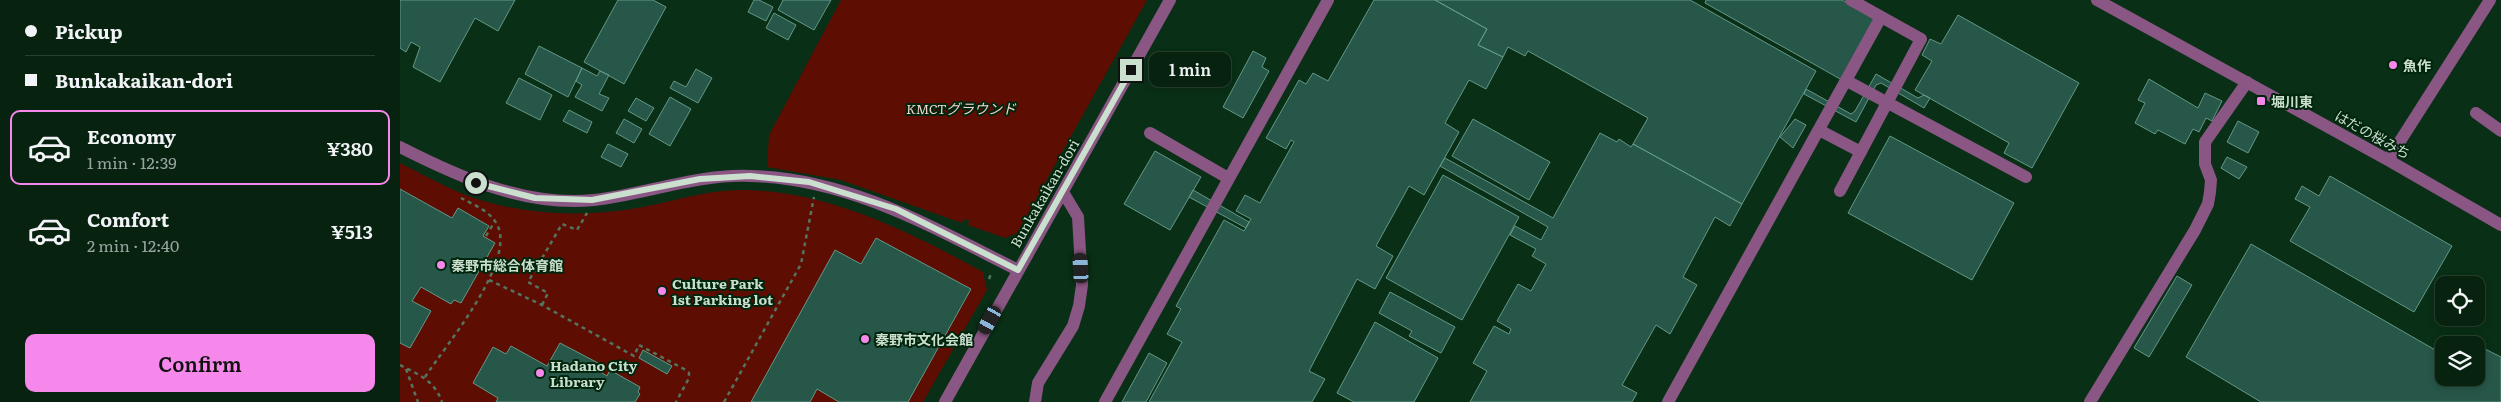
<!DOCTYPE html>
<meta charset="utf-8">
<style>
body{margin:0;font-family:Literata,"Noto Sans JP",serif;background:#102b19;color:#f1f3f6;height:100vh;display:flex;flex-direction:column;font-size:19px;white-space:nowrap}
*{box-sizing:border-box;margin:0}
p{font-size:16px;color:#98a49f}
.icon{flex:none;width:28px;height:28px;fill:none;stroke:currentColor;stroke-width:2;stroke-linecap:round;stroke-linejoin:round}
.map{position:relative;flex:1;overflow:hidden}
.details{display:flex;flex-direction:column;background:#072310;width:400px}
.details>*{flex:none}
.guide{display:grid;align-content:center;height:110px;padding:0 25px;background:#072310}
.fabs{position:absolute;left:2035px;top:276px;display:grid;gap:10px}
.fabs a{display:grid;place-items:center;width:50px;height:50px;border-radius:10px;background:#072310;box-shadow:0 2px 8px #0003,0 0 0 1px #284030;font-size:25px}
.end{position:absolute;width:22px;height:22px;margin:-11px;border:6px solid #cadfce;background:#111;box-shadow:0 0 0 2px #111}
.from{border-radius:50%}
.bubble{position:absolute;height:35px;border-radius:10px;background:#072310;box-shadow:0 2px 8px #0003,0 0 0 1px #284030;font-size:16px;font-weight:600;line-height:35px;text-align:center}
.car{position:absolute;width:15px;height:30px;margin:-15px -8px;border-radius:6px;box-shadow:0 0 4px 1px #0007;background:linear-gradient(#222 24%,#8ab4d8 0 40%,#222 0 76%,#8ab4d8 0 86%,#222 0)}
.guide b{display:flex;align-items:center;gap:18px;height:48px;font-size:19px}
.guide b+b{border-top:1px solid #284030}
.guide i{width:12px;height:12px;background:#f1f3f6}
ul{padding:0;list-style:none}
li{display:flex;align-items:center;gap:15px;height:75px;margin:0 10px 8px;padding:0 15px;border:2px solid transparent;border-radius:10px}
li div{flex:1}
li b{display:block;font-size:19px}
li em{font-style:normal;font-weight:600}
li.active{border-color:#f788eb}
li>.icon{width:45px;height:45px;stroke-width:1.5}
.button{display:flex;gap:10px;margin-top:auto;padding:10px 25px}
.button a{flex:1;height:58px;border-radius:10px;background:#f788eb;color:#111;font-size:20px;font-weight:600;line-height:58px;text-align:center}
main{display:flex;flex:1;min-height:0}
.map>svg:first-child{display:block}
.green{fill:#5e0d03}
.building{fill:#275748;stroke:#639886}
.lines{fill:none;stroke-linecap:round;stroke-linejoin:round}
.path{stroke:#55745e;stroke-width:2.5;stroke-dasharray:4 4;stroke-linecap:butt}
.minor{stroke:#8a5683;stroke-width:12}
.route{stroke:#cadfce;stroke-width:6}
.poi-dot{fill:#f788eb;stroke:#00250d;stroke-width:2}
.labels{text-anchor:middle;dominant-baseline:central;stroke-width:4;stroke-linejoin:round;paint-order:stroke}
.poi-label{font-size:14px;font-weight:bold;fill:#cadfce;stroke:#00250d;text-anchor:start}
.park-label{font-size:14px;font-style:italic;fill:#f4d6d0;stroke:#00250d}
.street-label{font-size:14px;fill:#cadfce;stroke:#00250d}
</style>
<main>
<section class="details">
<div class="guide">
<b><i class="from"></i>Pickup</b>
<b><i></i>Bunkakaikan-dori</b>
</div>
<ul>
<li class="active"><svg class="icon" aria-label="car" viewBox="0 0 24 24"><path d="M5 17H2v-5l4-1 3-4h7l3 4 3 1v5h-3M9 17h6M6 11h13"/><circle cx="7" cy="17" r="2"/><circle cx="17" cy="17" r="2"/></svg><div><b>Economy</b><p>1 min · 12:39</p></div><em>¥380</em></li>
<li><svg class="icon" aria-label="car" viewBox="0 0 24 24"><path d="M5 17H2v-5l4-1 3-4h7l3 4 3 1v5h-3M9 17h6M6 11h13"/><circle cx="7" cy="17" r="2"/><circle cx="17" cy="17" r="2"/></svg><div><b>Comfort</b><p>2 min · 12:40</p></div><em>¥513</em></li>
</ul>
<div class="button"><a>Confirm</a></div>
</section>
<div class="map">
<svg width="2101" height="402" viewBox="0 0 2101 402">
<rect width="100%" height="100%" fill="#092f16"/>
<path class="green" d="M441 0H747L617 233 605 238 568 225 569 220 564 219 562 223 441 180 367 167 369 135Z
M0 163C22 174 45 187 68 196 119 214 172 217 225 210 263 205 299 191 337 190 425 189 508 231 583 272L587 290 523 402H0Z"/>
<path class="building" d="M0 0H115L98 31 75 18 40 82 13 67 20 47 11 42 6 52 0 48Z
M218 0H253L266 7 224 84 184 62Z
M354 0H359L373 7 366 21 348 12Z
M383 0H431L414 30 378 10Z
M974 0H1035L1087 29 1078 45 1103 57 1086 89 1069 80 1045 123 1059 132 1024 195 1009 186 976 246 993 256 975 289 957 279 909 371 925 379 912 402H749L782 342 767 334 781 309 776 306 824 220 844 231 851 219 836 211 845 195 860 203 894 142 891 140 886 149 866 138 899 80 906 84 913 73 928 81Z
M1035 0H1290L1416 71 1342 204 1233 144 1248 118 1128 51 1125 56 1108 47 1103 57 1078 45 1087 29Z
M1306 0H1442L1476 19 1442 80 1305 3Z
M374 13 396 25 388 40 366 28Z
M1558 15 1679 83 1632 168 1604 153 1609 143 1515 90 1532 61 1522 55 1530 39 1541 44Z
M139 46 182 68 168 97 125 74Z
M853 51 866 58 862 67 869 71 843 118 823 107Z
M182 68 197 76 200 71 209 75 199 94 209 98 202 111 175 97 182 85 176 81Z
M296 69 312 78 298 103 270 88 274 81 286 87Z
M1476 74 1518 98 1524 95 1530 98 1524 108 1481 83 1476 85 1456 122 1404 94 1406 89 1451 114 1455 111Z
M119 78 152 95 140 120 106 103Z
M1749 79 1798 108 1805 93 1822 101 1812 121 1806 118 1799 132 1793 129 1785 144 1758 130 1755 134 1735 123 1745 103 1738 100Z
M270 97 291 109 270 146 249 134Z
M236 98 254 108 246 121 228 111Z
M169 110 192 122 187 133 163 121Z
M224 119 242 129 234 143 216 133Z
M1073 119 1150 162 1129 200 1052 156Z
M1395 119 1406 125 1393 148 1380 137Z
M1838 121 1859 132 1848 153 1827 142Z
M1200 133 1217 142 1219 139 1231 147 1233 144 1342 204 1330 226 1315 217 1283 277 1297 285 1270 334 1256 325 1222 385 1237 393 1232 402H1070L1087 371 1073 363 1094 326 1109 334 1111 329 1097 321 1118 284 1131 291 1146 264 1132 256 1136 249 1110 235 1115 226 1141 240 1148 227 1040 166 1045 158 1153 218Z
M1490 136 1614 203 1572 280 1448 213Z
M208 144 228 154 221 167 201 157Z
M755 151 801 177 770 230 724 204Z
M1827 157 1847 167 1839 179 1821 168Z
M1043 175 1119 217 1062 320 986 278Z
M1930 176 2052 246 2014 312 1890 241 1910 207 1895 199 1902 186 1919 196Z
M0 189 52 218 58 208 89 226 83 236 95 243 61 303 54 300 51 304 21 287 12 301 31 311 10 348 0 343Z
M793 190 849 222 846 228 789 197Z
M476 238 571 289 508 402H439L417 389 410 402H351L435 250 461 264Z
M1851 244 2044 355V378H2076V359L2083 348 2101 357V402H1861L1786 357Z
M1777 276 1792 285 1749 357 1734 348Z
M990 292 1055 327 1041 353 1009 336 1012 331 979 313Z
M975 322 1038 358 1014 402H954L937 393Z
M160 343 200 364 197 370 207 376 210 370 240 387 238 392 240 394 235 402H96L98 398 73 383 93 347 106 354 111 346 147 366Z
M243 350 272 366 267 374 239 358Z
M749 353 767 363 746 402H722Z"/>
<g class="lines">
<path class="path" d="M86 236 95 221
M589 279 591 274
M89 280 142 305 234 356 239 345 284 369 289 373V378L276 402
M142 305 148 293 128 282 162 224 177 230 187 213
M0 365C18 374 35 381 42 402
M6 369 18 402
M25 377C46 345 111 268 99 229 93 212 76 206 61 198
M324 402 401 264 414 197"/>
<path class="minor" d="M1697 0 1988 160 2101 225
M1447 81 1626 177
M2076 113 2101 131
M1419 130 1461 152
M750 133 828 178
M0 147C59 177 125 207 194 200 246 194 296 174 350 176 448 178 532 227 618 270
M1988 160 2090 0
M1440 191 1521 39 1451 0
M545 402 770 0
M635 402 638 383 673 326 679 306 682 285 678 217 663 192
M705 402 928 0
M1268 402 1481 17
M1690 402 1795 230 1808 204 1810 192 1811 180 1805 164V142L1847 82"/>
</g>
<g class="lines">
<path class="route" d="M76 183 135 198 192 200 300 179 350 176 409 182 496 209 618 270 731 70"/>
</g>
<g class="poi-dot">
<circle cx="1993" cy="65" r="5"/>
<rect x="1856" y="96" width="10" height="10" rx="2.5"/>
<circle cx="41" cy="265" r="5"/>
<circle cx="262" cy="291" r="5"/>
<circle cx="465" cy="339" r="5"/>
<circle cx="140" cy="373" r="5"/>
</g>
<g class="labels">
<g class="poi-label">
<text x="2003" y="65">魚作</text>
<text x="1871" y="101">堀川東</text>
<text x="51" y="265">秦野市総合体育館</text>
<text x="272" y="283">Culture Park<tspan x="272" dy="16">1st Parking lot</tspan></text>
<text x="475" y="339">秦野市文化会館</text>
<text x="150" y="365">Hadano City<tspan x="150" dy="16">Library</tspan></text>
</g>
<g class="park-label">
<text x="561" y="108">KMCTグラウンド</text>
</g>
<g class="street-label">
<text transform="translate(1973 134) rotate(29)">はだの桜みち</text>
<text transform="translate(644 193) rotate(-60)">Bunkakaikan-dori</text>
</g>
</g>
</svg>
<div class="fabs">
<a><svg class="icon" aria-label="locate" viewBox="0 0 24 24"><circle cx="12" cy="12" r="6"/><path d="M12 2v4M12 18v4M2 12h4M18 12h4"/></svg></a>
<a><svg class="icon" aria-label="layers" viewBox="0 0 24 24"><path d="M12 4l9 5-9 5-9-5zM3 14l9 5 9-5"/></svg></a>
</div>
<i class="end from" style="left:76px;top:183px"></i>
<i class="end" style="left:731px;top:70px"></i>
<div class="bubble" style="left:749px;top:52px;width:82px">1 min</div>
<i class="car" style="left:681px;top:268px;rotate:357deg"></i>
<i class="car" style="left:590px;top:320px;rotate:209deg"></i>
</div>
</main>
